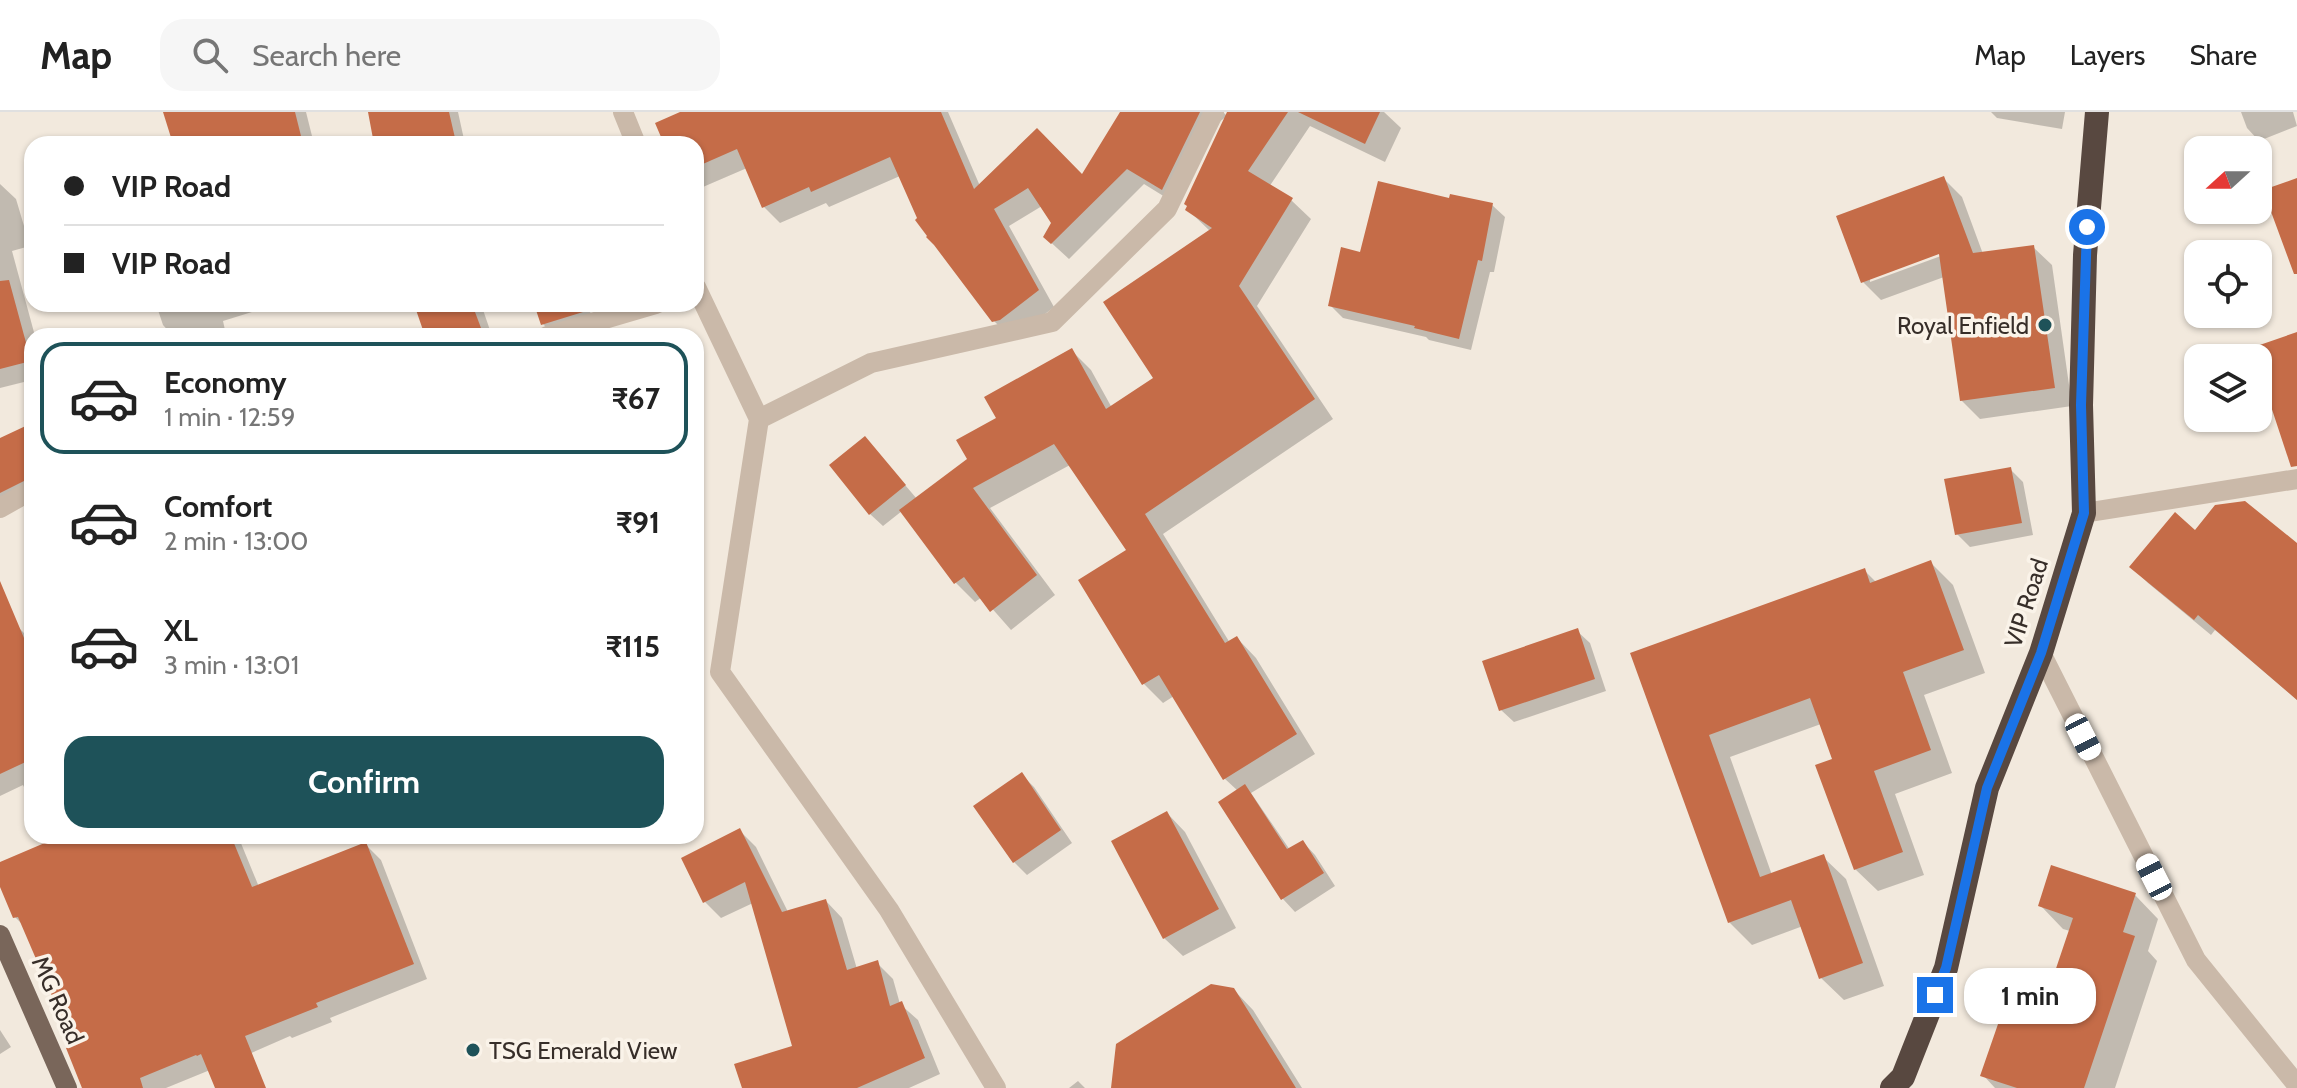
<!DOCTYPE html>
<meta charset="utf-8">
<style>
body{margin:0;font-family:Cabin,sans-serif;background:#f6f6f6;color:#222;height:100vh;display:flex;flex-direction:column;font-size:30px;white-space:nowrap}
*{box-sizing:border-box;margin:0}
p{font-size:26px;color:#767676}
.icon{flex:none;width:44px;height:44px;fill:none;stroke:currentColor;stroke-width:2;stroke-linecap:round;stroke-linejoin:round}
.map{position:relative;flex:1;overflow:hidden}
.panel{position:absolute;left:24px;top:216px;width:680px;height:516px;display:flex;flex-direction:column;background:#fff;border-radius:24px;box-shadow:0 2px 6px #0004}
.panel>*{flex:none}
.banner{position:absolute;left:24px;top:24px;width:680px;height:176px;border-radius:24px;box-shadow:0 2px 6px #0004;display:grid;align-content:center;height:176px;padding:0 40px;background:#fff}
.needle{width:52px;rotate:249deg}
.buttons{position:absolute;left:2184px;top:24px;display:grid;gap:16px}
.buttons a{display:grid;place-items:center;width:88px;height:88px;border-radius:16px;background:#fff;box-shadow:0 2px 6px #0004;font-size:40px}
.end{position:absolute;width:36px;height:36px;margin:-18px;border:10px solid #1a73e8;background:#fff;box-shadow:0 0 0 4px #fff}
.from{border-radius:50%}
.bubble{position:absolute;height:56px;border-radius:24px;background:#fff;box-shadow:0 2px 6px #0004;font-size:26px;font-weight:700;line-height:56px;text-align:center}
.car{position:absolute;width:24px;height:48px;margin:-24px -12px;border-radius:10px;box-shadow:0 0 6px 2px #0007;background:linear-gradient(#fff 24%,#345 0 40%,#fff 0 76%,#345 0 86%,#fff 0)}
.banner b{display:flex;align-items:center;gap:28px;height:76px;font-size:30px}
.banner b+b{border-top:2px solid #e0e0e0}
.banner i{width:20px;height:20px;background:#222}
ul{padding:14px 0 0;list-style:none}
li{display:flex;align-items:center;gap:24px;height:112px;margin:0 16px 12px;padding:0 24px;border:4px solid transparent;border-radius:24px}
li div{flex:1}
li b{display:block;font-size:30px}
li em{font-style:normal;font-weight:700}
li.active{border-color:#1e5259}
li>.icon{width:72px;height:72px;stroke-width:1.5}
.action{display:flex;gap:16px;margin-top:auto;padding:16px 40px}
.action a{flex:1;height:92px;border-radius:24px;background:#1e5259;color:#fff;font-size:32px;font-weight:700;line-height:92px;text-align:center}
header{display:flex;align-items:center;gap:48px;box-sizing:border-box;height:112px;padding:0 40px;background:#fff;border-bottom:2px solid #e0e0e0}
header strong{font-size:38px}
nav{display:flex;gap:44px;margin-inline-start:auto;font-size:28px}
.search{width:560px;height:72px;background:#f6f6f6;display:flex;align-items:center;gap:20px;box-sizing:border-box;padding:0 28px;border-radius:24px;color:#767676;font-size:30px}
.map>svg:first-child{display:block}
.shadow{fill:#0003;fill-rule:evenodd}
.building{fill:#c56c48}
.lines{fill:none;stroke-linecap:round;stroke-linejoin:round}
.street{stroke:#cab9a9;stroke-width:20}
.primary{stroke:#79665a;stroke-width:20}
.highway{stroke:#584840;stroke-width:24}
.route{stroke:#1a73e8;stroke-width:10}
.poi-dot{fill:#1e5259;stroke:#faf3e9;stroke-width:3}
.labels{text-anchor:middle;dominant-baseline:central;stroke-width:7;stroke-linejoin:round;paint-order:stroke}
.poi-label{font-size:24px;fill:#372e29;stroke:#faf3e9;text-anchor:end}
.street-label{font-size:24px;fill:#372e29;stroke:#faf3e9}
</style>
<header>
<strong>Map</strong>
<div class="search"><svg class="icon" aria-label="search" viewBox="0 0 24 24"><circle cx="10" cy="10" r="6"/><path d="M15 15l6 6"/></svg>Search here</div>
<nav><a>Map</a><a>Layers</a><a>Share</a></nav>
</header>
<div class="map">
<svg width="2297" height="976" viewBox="0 0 2297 976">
<rect width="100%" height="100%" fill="#f2e9dd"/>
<path class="shadow" d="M165 0H306L314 32H175Z
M370 0H458L465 32H376Z
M685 0H948L980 74 1082 65 1122 0H1223L1227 4 1218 11 1178 93 1144 72 1069 147 1045 125 1053 111 1042 94 1009 114 1054 195 1017 224 1011 226 994 209 919 106 900 64 829 95 826 91 780 111 764 95 747 56 696 78V32H666Z
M1228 0H1384L1401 16 1385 50 1310 14 1269 75 1291 88 1311 107 1257 194 1333 307 1163 422 1230 531 1237 526 1256 546 1315 642 1251 681 1290 738 1303 730 1315 743 1335 774 1295 800 1283 787 1220 691 1238 679 1224 666 1174 584 1163 591 1144 572 1080 469 1128 439 1070 353 990 396 1055 483 1011 518 982 485 975 490 956 471 902 399 883 414 870 402 865 326 917 387 969 348 998 307 1072 239 1091 258 1112 296 1156 266 1211 120 1187 97Z
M1991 0H2065L2062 17 1997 6Z
M2241 0H2293L2297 14 2259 29 2247 16Z
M1943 66 1962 85 1983 142 2033 135 2052 153 2072 294 1980 307 1961 288 1944 165 1881 188 1863 170ZM1948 137 1949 141 1870 170V166Z
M0 72 16 87 30 134 12 139 35 224H32V268L0 276Z
M1451 89 1492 93 1505 105 1494 160H1490L1471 238 1429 228 1426 225 1343 206 1330 193 1362 142Z
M156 192H278L223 209 225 218 203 224H173L163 213Z
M416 192H481L492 224H427Z
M536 192H587L595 212 555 224 543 212Z
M32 313V383L0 399V329Z
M2010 357 2023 370 2033 423 1970 435 1957 422Z
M2297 433V588L2215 518 2211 523 2148 471 2132 455Z
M1931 451 1953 473 1985 561 1924 583 1952 661 1895 682 1924 763 1878 779 1855 757 1834 648 1821 612 1730 645 1772 763 1823 745 1846 767 1884 874 1844 888 1821 866 1803 814 1752 833 1729 810 1632 543 1864 458 1876 470Z
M18 515 32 529V692L23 673 0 684V523Z
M1577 519 1590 531 1606 579 1514 610 1501 598Z
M1022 663 1034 675 1072 731 1027 763 1014 750Z
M1167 701 1185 720 1236 816 1183 844 1164 826Z
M740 719 756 735 788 800 826 789 842 806 857 857 877 851 893 867 900 892 918 908 940 962 909 976H744L794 935 753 791 721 806 705 790Z
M46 724H238L259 775 366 733 381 748 427 867 330 906 332 910 292 926 290 924 249 942 262 976H217L210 958 166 976H84L76 934 24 814 15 805 0 769V752L49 731Z
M2135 783 2158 807 2148 839 2157 849 2115 976H1995L1983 963 2042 904 2070 819 2063 817 2040 793Z
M1233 877 1253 898 1302 976H1113Z
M0 918 11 935 0 942Z
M1078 969 1085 976H1069Z"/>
<path class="building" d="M163 0H295L303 32H173Z
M368 0H449L455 26 427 32H374Z
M680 0H941L974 77 1037 16 1082 62 1120 0H1200L1162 78 1127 57 1051 132 1043 125 1051 111 1028 76 994 97 1039 178 1000 208 992 210 934 133 926 125 927 124 915 108 917 106 890 45 811 80 809 75 762 96 737 37 696 55V32H664L655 11Z
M1227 0H1288L1248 59 1293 86 1239 174 1315 287 1145 402 1225 531 1237 524 1297 622 1223 668 1159 563 1142 573 1078 468 1126 438 1054 332 973 376 1037 463 990 500 964 465 954 472 899 398 967 347 956 328 996 306 984 285 1072 236 1106 297 1153 266 1103 190 1212 116 1185 98 1187 94 1184 92Z
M1298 0H1380L1365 32Z
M1944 64 1973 141 2034 133 2055 276 1960 289 1939 142 1861 171 1836 104Z
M2297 66V162H2294L2263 78Z
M1378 69 1449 86 1450 82 1493 91 1482 149 1478 148 1459 227 1414 216 1415 214 1328 194 1341 135 1360 140Z
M9 168 31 249 0 257V169Z
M414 192H472L484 224H425Z
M534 192H581L583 200 541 213Z
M2297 220V354L2291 355 2258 255V246H2255L2251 236Z
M32 311V365L0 381V326Z
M865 324 906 373 869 403 829 353Z
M2011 355 2022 411 1955 423 1944 367Z
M2245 389 2297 431V588L2198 503 2194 508 2129 455 2175 400 2195 418 2215 393Z
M1931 448 1964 538 1903 560 1931 638 1874 659 1903 740 1854 758 1815 653 1832 647 1810 586 1709 623 1760 765 1824 742 1863 851 1819 867 1791 788 1728 811 1630 541 1865 456 1870 471Z
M0 469 32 545V647L0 662Z
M1578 516 1595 567 1499 599 1482 549Z
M1022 660 1061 718 1013 751 973 694Z
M1245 672 1287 737 1303 728 1324 761 1281 788 1218 690Z
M1167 699 1219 797 1163 827 1111 729Z
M740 716 782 800 826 787 847 858 878 848 890 894 902 889 925 946 857 976H742L734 952 792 934 745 770 703 791 681 746Z
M61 724H231L252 775 366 730 414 852 316 891 318 895 245 924 266 976H215L201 942 197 944 196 943 140 966 143 976H82L66 936 73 933 18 805 13 806 0 775V750Z
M2051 753 2136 781 2123 820 2135 824 2084 976H2017L1980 964 2006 889 2041 901 2073 806 2038 794Z
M1211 872 1234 876 1296 976H1111L1116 932Z"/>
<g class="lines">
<path class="street" d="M623 0 636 32
M696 175 759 307 871 251 1052 210 1167 97 1214 0
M547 224 656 192
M759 307 720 560 889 798 996 976
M0 396 32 378
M2084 401 2297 367
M2041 541 2196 848 2297 973"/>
<path class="primary" d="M0 823 67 976"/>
<path class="highway" d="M1892 976 1903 965 1946 856 1987 676 2041 541 2084 401 2081 293 2085 143 2097 0"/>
</g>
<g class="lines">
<path class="route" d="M1935 883 1946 856 1987 676 2041 541 2084 401 2081 293 2087 115"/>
</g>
<g class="poi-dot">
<circle cx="2045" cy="213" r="8"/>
<circle cx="473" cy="938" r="8"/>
</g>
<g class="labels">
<g class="poi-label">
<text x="2029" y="213">Royal Enfield</text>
<text x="489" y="938" text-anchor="start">TSG Emerald View</text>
</g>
<g class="street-label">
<text transform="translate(2026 491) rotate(-72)">VIP Road</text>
<text transform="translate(58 888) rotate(66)">MG Road</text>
</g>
</g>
</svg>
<div class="buttons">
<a><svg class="needle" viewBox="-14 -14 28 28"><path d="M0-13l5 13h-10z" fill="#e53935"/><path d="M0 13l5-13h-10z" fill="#767676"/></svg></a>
<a><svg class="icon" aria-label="locate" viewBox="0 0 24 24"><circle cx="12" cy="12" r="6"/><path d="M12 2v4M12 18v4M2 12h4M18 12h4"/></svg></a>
<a><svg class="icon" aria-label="layers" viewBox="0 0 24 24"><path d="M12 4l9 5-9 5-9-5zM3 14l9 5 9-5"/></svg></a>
</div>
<i class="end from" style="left:2087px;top:115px"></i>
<i class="end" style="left:1935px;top:883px"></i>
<div class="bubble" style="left:1964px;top:856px;width:132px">1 min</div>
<i class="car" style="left:2083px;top:625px;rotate:153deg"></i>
<i class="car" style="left:2154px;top:765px;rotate:333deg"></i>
<div class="banner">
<b><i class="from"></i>VIP Road</b>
<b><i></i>VIP Road</b>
</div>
<section class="panel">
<ul>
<li class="active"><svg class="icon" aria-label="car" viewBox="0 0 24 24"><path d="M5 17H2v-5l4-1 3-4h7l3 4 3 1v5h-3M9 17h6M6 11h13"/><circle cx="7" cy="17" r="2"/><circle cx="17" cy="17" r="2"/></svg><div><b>Economy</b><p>1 min · 12:59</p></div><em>₹67</em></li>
<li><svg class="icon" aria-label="car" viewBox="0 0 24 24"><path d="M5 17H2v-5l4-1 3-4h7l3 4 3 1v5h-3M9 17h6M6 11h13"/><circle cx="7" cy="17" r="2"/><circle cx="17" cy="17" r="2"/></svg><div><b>Comfort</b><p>2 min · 13:00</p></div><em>₹91</em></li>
<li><svg class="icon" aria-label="car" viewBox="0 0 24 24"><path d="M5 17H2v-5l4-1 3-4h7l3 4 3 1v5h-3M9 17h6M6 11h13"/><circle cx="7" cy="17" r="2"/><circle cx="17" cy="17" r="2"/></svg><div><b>XL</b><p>3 min · 13:01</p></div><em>₹115</em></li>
</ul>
<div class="action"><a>Confirm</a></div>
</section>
</div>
